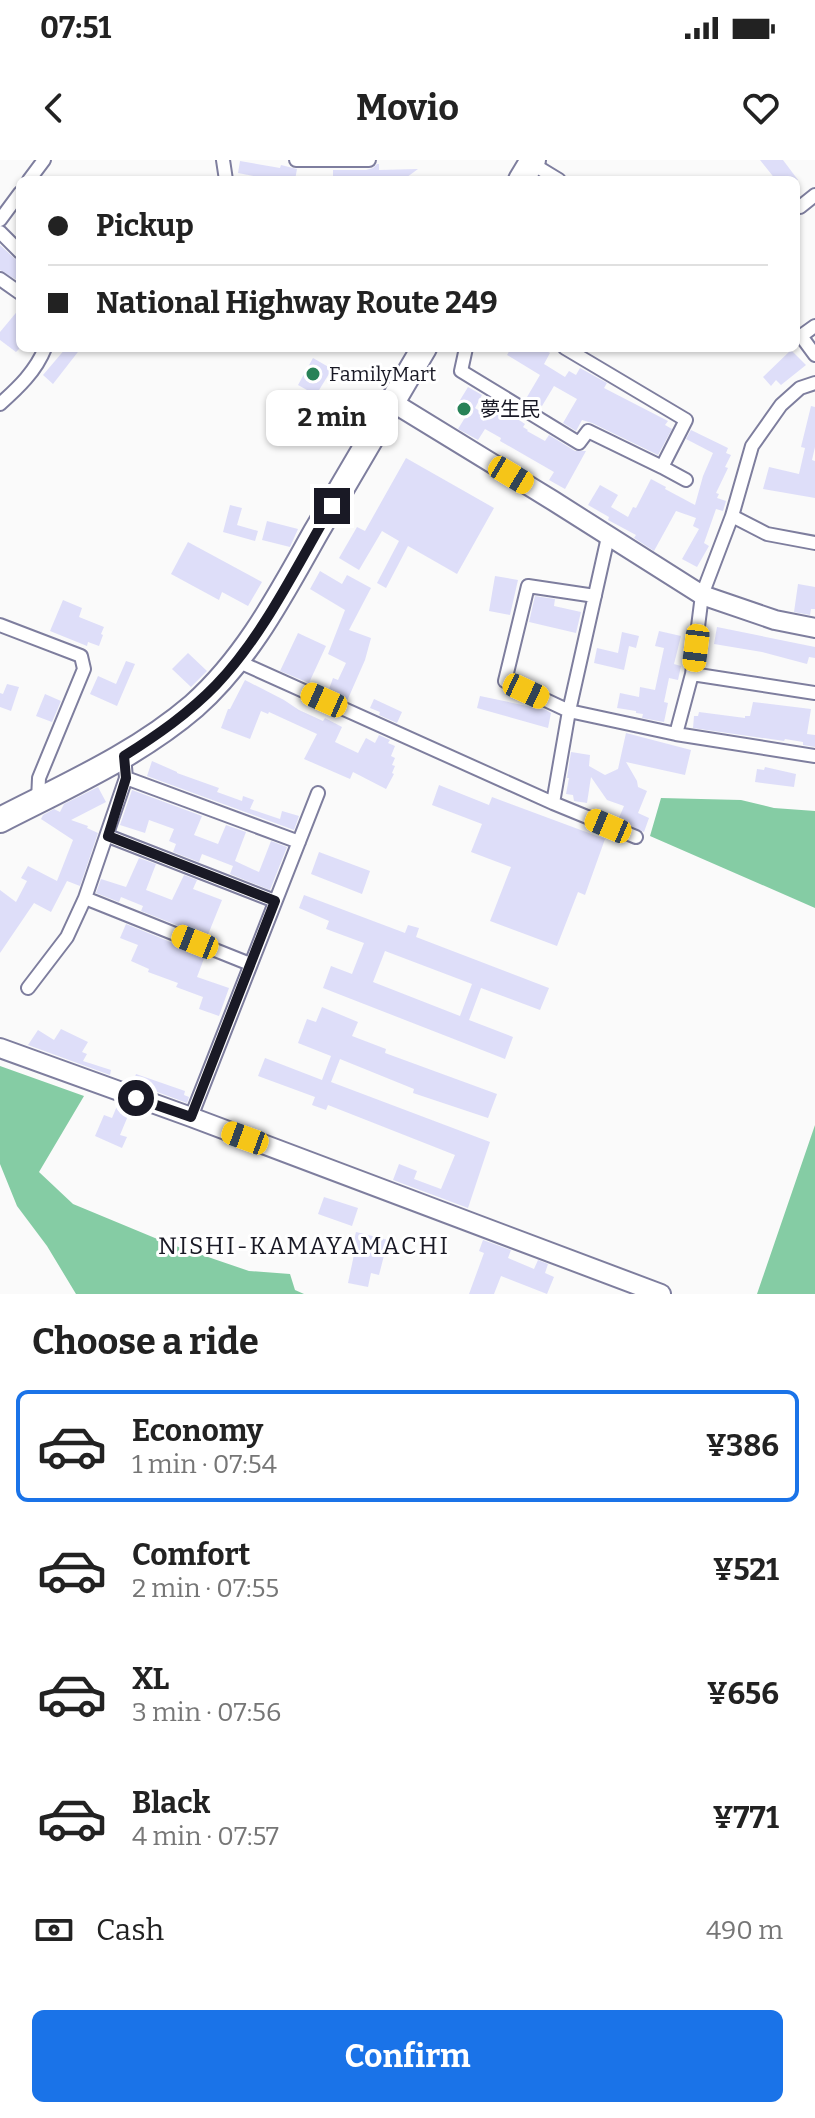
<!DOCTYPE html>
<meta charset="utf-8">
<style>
body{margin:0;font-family:Bitter,"Noto Sans JP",serif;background:#f2f2f2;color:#222;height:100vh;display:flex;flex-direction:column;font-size:30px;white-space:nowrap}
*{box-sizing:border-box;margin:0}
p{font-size:26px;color:#767676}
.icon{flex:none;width:44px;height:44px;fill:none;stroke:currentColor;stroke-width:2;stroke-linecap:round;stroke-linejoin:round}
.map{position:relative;height:1134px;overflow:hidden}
.panel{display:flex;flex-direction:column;background:#fff;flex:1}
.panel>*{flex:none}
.guide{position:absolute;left:16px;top:16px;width:784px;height:176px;border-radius:12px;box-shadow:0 2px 6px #0004;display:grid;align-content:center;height:176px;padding:0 32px;background:#fff}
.end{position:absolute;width:36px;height:36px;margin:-18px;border:10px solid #191925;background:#fff;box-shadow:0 0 0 4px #fff}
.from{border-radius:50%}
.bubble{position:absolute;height:56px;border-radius:12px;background:#fff;box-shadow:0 2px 6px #0004;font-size:26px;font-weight:700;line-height:56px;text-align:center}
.car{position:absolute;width:24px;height:48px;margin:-24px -12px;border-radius:10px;box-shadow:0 0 6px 2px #0007;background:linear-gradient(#f5c518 24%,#345 0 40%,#f5c518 0 76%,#345 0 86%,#f5c518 0)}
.guide b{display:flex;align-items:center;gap:28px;height:76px;font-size:30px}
.guide b+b{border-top:2px solid #e0e0e0}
.guide i{width:20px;height:20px;background:#222}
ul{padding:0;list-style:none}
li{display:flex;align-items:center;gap:24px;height:112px;margin:0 16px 12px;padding:0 16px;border:4px solid transparent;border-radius:12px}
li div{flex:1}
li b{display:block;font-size:30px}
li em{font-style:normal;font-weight:700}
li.on{border-color:#1a73e8}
li>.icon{width:72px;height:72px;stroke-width:1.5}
h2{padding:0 32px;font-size:36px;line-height:96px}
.pay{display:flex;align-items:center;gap:20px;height:88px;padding:0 32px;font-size:30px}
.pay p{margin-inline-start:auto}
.action{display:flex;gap:16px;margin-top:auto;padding:16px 32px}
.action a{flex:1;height:92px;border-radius:12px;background:#1a73e8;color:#fff;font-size:32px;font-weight:700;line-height:92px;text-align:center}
.status{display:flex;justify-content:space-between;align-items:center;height:56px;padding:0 40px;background:#fff;direction:ltr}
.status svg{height:22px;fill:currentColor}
header{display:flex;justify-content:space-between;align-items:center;height:104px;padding:0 32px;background:#fff;font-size:36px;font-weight:700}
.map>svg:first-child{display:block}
.forest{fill:#85cca4}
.building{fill:#dedef9;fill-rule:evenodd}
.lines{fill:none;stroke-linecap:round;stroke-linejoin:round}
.street-casing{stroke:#7e7e9e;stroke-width:16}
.secondary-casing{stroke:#7e7e9e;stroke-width:22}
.highway-casing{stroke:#7e7e9e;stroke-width:28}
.street{stroke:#fff;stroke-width:12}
.secondary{stroke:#fff;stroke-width:18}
.highway{stroke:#fff;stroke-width:24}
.route{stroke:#191925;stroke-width:10}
.poi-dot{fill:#288257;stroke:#fff;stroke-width:3}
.labels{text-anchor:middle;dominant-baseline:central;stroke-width:6;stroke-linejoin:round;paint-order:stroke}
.poi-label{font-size:20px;fill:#191925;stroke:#fff;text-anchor:start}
.quarter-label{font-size:24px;letter-spacing:2px;fill:#191925;stroke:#fff}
</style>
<div class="status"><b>07:51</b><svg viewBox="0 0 49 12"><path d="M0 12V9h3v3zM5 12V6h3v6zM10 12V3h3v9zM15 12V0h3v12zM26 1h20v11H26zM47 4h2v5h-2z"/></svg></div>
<header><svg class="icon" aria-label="back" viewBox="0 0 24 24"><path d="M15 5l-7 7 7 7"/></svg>Movio<svg class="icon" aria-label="heart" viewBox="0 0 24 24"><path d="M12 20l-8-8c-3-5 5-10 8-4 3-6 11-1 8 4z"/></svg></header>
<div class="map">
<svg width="815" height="1134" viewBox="0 0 815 1134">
<rect width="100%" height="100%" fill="#fafafa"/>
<path class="forest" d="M661 638 741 640 774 648 815 651V748L650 676Z
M0 906 84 936 39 1012 73 1044 167 1083 249 1111 290 1114 295 1130 304 1134H76L47 1086 17 1046 0 1004Z
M815 965V1134H757Z"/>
<path class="building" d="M760 0H783L798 20H776Z
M240 1 280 8 281 5 297 9 295 20H273L238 13Z
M377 4H379V10L418 9 403 20H333V10H366L373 8Z
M0 85 14 98 20 101V122L0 110Z
M20 148V188L16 192 0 180V172Z
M66 188H81L53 224 43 215Z
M511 188H542L550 193 544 204 565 217 569 211 576 215 580 208 607 223 604 228 668 261 665 265 672 269 658 295 592 263 582 260 576 271 563 263 577 239 554 226 542 246 527 237 540 215 507 195Z
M791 190 806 205 781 225 776 220 771 226 763 217Z
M313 198 332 209 316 235 298 225Z
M468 227 482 235 475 248 491 258 498 246 525 264 523 267 528 270 527 271 545 281 549 275 575 291H586L565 329 549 320 554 312 500 281 501 278 485 269 478 280 458 269 466 256 454 250Z
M811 246 815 247V287L812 300 815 301V338L763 329 769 307 799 314 805 288 801 287Z
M691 270 728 288 726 293 731 295 725 307 728 308 716 333 719 334 717 338 726 341 723 351 716 349 704 383 709 386 697 407 682 399 699 369 693 366 696 358 676 351 654 391 634 378 636 375 608 360 609 357 588 345 600 325 618 335 611 347 628 357 633 347 636 348 651 319 666 327 665 329 695 345 703 316 713 293 686 279Z
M406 298 494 348 457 414 408 386 386 428 377 423 399 381 382 371 359 410 339 398 357 367 365 371Z
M230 345 242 348 237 365 258 371 255 381 223 372Z
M267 361 298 369 290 387 262 380Z
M188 382 262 422 248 446 222 432 219 440 171 414Z
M320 411 342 424 347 415 371 428 349 470 371 478 365 500 347 541 328 532 333 518 338 520 346 503 328 494 345 450 310 429Z
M495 416 518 420 510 455 489 451Z
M798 424 815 427V449H811L810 455 794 452Z
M535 436 555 439 554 446 581 452 576 473 529 462Z
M63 440 82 448 79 457 104 467 101 474 103 475 99 486 88 482 87 486 50 471Z
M717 467 815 487V498L809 497 807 504 762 492 714 484Z
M659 471 681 476 674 504 681 506 678 520 669 518 664 542 668 543 664 562 642 558 643 554 636 553V551L617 548 620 533 639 537 640 527 655 530 664 488 655 486Z
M622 472 639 476 636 488 629 486 624 510 594 503 597 488 618 493Z
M298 473 326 486 309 523 280 511Z
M188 493 207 511 191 527 172 509Z
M126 501 135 504 117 546 90 534 98 516 116 524Z
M245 520 284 540 299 550 323 561 325 558 342 567 335 582 358 593 366 578 375 583 379 575 390 580 388 583 395 586 391 596 395 598 392 605 395 606 392 613 394 614 386 629 353 612 350 619 304 599 317 574 269 552 268 554 261 551 250 579 221 568 228 549H230Z
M7 524 19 527 11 551 0 547V533L3 534Z
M45 534 61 541 52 562 36 556Z
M480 536 546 550 551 553 548 568 477 548Z
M374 539 402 552 397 563 379 555 380 552 370 548Z
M753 542 811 549 807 574 815 575V587L803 585V582L785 579 784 581 693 568 694 556H698L699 552 745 558V556H750Z
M626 573 691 590 685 615 626 602 637 621 638 627 647 631 638 653 649 658 644 672 618 660 624 646 607 640 591 617 587 643 574 641 573 635 566 634 569 618H567L571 592 590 595 589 606 605 615 618 609Z
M152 601 177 612V613L219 628 217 632 242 641 243 636 254 640 250 649 280 659 282 651 299 656 294 670 147 616Z
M765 607 796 614 794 627 755 622 757 609 764 610Z
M439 625 489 645 492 637 605 679 585 735 578 732 557 786 490 761 511 707 471 692 482 664 432 645Z
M98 627 106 642 71 660 88 666 87 668 98 673 80 726 67 721 51 752 34 743 0 793V730L16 742 27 721 21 718 28 706 57 721 73 680 41 659 43 655 54 649 60 652 64 644Z
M132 630 202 656 194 675 218 684 226 665 246 672 235 701 259 712 271 681 287 687 270 730 230 714 233 706 202 694 199 702 173 692 176 684 169 681 174 669 149 660 145 673 120 665Z
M319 692 370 711 362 734 311 714Z
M139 698 156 704 146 730 172 740 184 715 197 720 193 729 222 740 207 777 141 751 143 746 121 737 119 742 96 733 101 719 126 727Z
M304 735 405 773 408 765 419 768 416 777 549 828 540 850 481 828 469 860 513 877 505 899 323 828 331 806 352 814 364 783 326 769 329 761 299 748ZM385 791 472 824 460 856 373 822Z
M126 764 205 796 197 817 229 828 219 856 199 849 203 837 176 827 178 823 148 812 149 809 131 801 138 785 120 778Z
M322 847 358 862 352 876 386 889 385 893 497 934 488 958 413 933 414 929 340 899 331 922 490 982 468 1048 393 1020 399 1004 417 1011 414 1019 441 1029 455 995 328 945 326 950 312 945 315 937 258 916 265 898 322 920 331 896 298 883 307 859 316 862Z
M61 869 88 882 82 892 87 894 83 901 111 910 110 915 28 885 38 870 54 880Z
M136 914 185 931 184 935 189 937 187 943 133 923Z
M117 946 130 951 120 975 127 977 122 988 95 976 104 955 112 958Z
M324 1037 358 1048 352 1066 318 1054Z
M356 1072 388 1080 379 1115 371 1113 368 1127 348 1123 355 1090 352 1089Z
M483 1080 511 1090 508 1098 534 1109 538 1100 548 1104 545 1113 554 1117 547 1134 501 1116 494 1134H469L484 1093 479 1091Z"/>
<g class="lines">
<g class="street-casing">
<path id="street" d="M223 0 226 20
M296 0H369
M531 3 559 20
M29 20 44 0
M800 47 815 35
M0 60 20 33
M0 72 20 92
M0 119 20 133
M815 166 801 176 815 195
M466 188 461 211 579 283 588 271 662 307 686 260 565 188
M0 244C18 228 36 211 45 188
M662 307 686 320
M732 356 767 374 815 383
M595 436 528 426 505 521 569 551 676 574 815 596
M0 465 81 496 84 509 39 618 38 640
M237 501 553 643 636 677
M692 514 815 533
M676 574 692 514 702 435 732 356 752 286 781 245 800 228 815 223
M124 596 126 618 85 738 250 804
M126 618 299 682
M553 643 569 551 608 377
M108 676 275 741
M28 828 67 777 85 738
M191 957 318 633"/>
</g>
<g class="secondary-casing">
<path id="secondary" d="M392 242 552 340 702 435 775 460 815 468
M0 888 191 957 661 1134"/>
</g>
<g class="highway-casing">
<path id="highway" d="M521 20 533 0
M0 660C66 626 137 595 194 546 248 498 281 434 316 372 352 311 388 249 424 188"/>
</g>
<use href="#street" class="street"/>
<use href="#secondary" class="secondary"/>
<use href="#highway" class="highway"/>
</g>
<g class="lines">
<path class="route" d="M136 938 191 957 275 741 108 676 126 618 124 596C157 575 189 553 216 525 264 475 297 405 332 346"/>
</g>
<g class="poi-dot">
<circle cx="313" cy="214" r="8"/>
<circle cx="464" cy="249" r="8"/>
</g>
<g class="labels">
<g class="poi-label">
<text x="329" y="214">FamilyMart</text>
<text x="480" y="249">夢生民</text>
</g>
<g class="quarter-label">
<text x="304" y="1086">NISHI-KAMAYAMACHI</text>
</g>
</g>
</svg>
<i class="end from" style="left:136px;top:938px"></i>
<i class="end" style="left:332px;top:346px"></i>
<div class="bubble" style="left:266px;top:230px;width:132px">2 min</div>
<i class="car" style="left:511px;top:315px;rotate:121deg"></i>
<i class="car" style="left:696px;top:488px;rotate:187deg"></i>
<i class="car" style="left:526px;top:531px;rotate:115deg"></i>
<i class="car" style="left:324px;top:540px;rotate:294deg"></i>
<i class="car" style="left:608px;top:666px;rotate:293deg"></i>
<i class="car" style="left:195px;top:782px;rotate:292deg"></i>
<i class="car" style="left:245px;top:978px;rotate:290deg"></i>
<div class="guide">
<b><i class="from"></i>Pickup</b>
<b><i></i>National Highway Route 249</b>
</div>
</div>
<section class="panel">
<h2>Choose a ride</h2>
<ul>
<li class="on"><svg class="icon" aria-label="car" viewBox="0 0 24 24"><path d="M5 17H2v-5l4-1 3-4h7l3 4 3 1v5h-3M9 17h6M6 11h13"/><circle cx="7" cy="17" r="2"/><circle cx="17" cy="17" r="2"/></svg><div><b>Economy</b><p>1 min · 07:54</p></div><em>¥386</em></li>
<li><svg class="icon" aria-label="car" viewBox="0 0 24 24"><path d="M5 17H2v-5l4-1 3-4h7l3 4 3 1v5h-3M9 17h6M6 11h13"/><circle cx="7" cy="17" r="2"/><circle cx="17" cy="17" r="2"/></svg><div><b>Comfort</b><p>2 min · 07:55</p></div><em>¥521</em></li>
<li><svg class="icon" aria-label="car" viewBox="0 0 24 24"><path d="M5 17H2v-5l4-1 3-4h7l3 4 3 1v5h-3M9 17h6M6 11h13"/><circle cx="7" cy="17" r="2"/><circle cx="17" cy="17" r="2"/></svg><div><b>XL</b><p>3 min · 07:56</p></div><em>¥656</em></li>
<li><svg class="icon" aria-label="car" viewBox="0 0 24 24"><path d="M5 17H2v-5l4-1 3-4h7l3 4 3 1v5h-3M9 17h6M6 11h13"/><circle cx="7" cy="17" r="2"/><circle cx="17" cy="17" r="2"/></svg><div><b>Black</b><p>4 min · 07:57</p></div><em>¥771</em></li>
</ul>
<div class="pay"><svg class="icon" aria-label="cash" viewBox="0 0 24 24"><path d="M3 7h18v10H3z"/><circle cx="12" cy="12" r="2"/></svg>Cash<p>490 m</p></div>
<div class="action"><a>Confirm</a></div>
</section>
